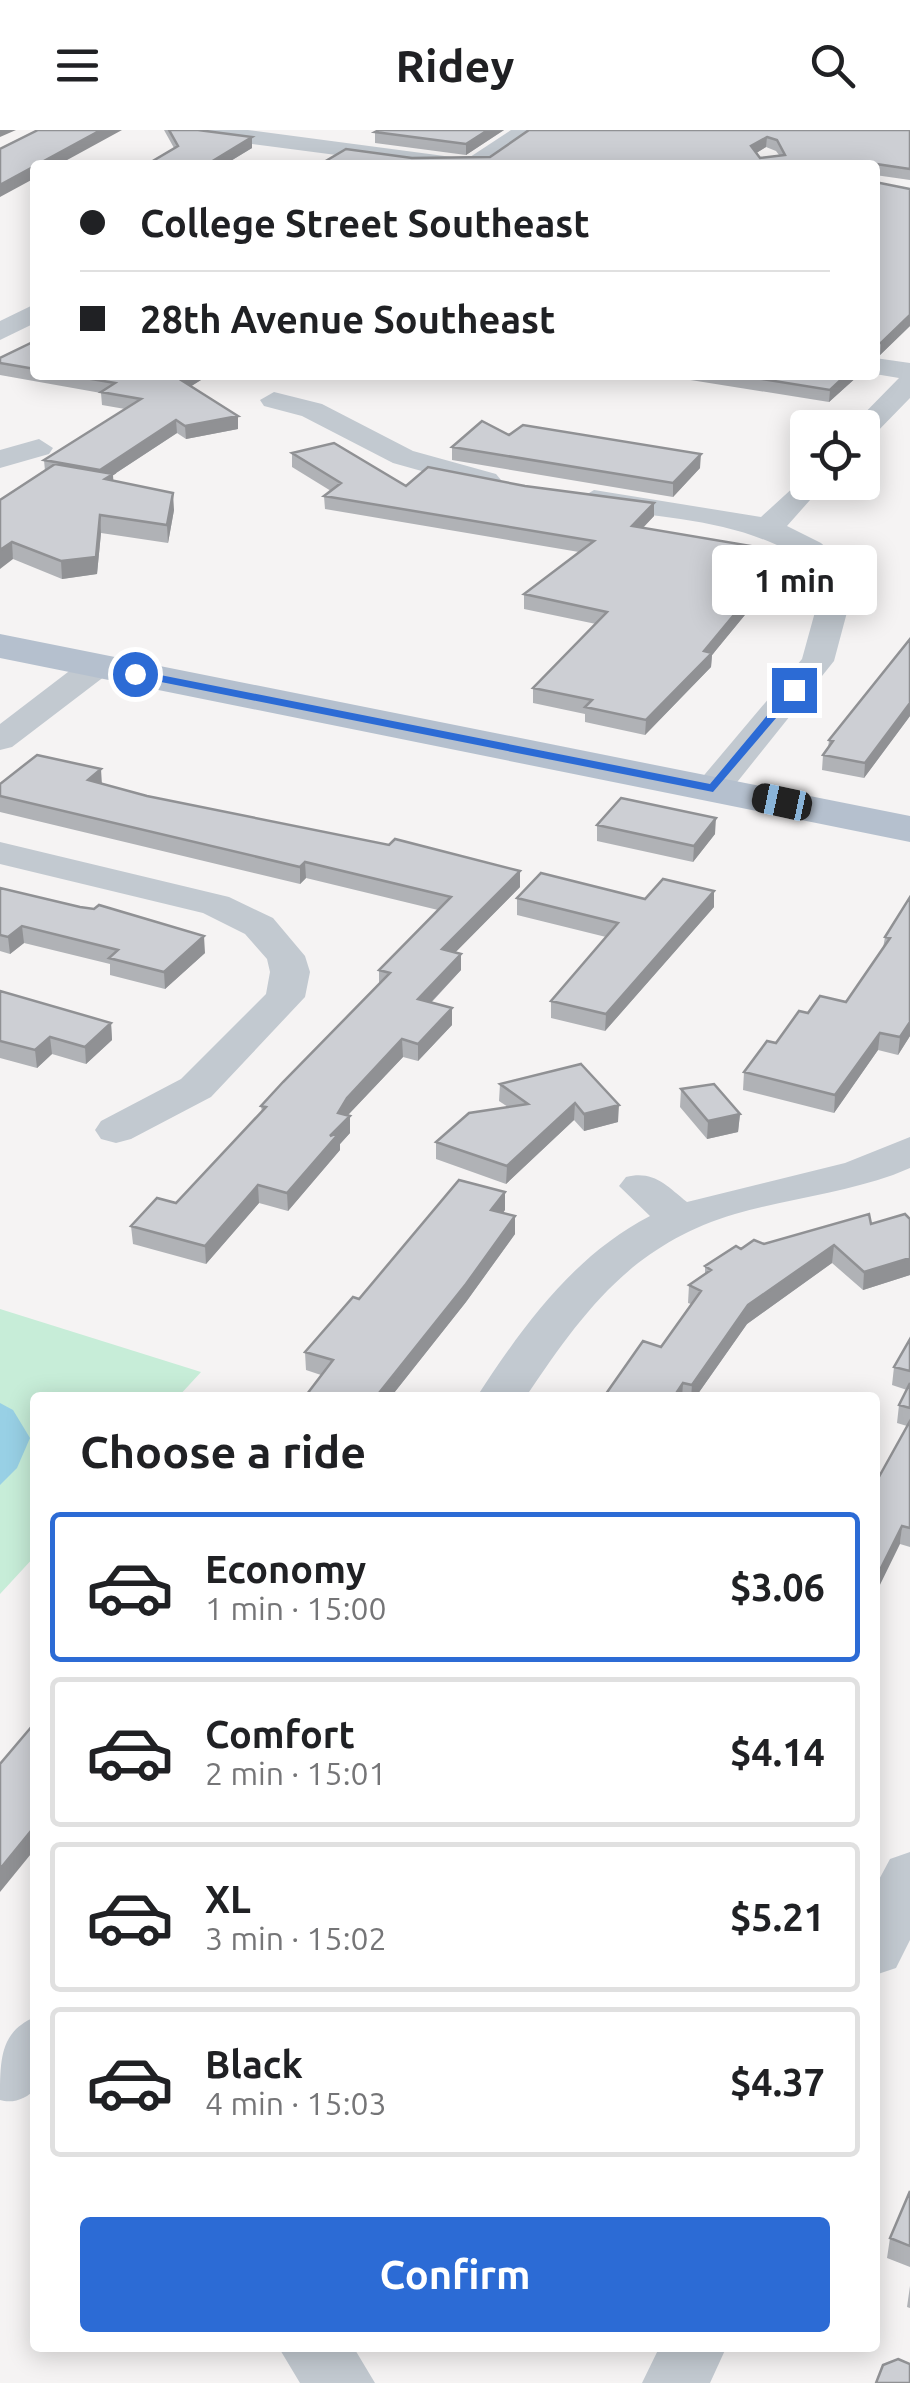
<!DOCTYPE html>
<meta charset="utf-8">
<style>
body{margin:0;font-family:Ubuntu,sans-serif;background:#f2f2f2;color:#202124;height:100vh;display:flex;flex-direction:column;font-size:38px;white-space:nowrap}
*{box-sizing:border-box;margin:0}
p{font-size:32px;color:#757577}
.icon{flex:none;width:55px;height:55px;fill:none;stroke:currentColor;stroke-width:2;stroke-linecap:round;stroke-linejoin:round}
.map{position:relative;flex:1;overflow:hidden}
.sheet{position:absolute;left:30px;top:1262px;width:850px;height:960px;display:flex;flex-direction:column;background:#fff;border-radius:10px;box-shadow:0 5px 25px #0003}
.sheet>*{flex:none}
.guide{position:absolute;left:30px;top:30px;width:850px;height:220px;border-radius:10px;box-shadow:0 5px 25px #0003;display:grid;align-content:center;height:220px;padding:0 50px;background:#fff}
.fabs{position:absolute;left:790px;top:280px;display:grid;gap:20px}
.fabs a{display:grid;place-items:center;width:90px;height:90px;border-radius:10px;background:#fff;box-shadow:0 5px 25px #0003;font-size:50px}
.end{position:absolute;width:45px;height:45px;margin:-22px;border:12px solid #2c6bd5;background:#fff;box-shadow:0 0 0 5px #fff}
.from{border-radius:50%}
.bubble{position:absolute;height:70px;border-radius:10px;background:#fff;box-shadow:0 5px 25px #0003;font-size:32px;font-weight:700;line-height:70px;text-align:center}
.car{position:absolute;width:30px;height:60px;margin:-30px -15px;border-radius:12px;box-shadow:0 0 8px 2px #0007;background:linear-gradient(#222 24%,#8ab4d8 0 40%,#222 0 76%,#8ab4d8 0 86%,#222 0)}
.guide b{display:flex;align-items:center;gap:35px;height:95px;font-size:38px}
.guide b+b{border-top:2px solid #e0e0e0}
.guide i{width:25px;height:25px;background:#202124}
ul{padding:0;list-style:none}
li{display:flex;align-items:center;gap:30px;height:150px;margin:0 20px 15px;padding:0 30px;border:5px solid #e0e0e0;border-radius:10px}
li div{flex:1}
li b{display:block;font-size:38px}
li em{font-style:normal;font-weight:700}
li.active{border-color:#2c6bd5}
li>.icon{width:90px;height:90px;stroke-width:1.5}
h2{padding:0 50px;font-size:45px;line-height:120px}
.action{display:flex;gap:20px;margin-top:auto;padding:20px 50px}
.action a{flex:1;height:115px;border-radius:10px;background:#2c6bd5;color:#fff;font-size:40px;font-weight:700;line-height:115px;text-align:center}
header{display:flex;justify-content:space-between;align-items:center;height:130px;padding:0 50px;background:#fff;font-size:45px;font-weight:700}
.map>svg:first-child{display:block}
.green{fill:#c7edd8}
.water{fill:#98d0e5}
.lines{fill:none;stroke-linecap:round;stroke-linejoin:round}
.minor{fill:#c2c9d0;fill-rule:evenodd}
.primary{fill:#b5c0ce;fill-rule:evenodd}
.wall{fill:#b0b2b6;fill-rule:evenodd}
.shaded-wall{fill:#909194}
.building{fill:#cdcfd4;stroke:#909194;stroke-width:2.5;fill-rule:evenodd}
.route{fill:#2c6bd5}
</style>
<header><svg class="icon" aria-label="menu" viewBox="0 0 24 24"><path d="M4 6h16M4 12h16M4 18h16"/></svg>Ridey<svg class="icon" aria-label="search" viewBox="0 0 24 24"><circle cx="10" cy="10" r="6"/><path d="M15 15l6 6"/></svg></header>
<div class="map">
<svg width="910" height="2253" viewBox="0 0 910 2253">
<rect width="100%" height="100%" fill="#f5f3f3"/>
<path class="green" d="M0 1179 201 1242 178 1267 35 1268V1426L0 1464Z"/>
<path class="water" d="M0 1273 13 1280 30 1308 17 1338 0 1355Z"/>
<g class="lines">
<path class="minor" d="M187 0H248L467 29 511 0H537L488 35H413L198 7Z
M35 174V193L0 210V191Z
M875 228 910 233V268L872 307 862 309V298H850L899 248 875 244Z
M274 262 322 274 413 321 496 344 501 350 486 359 393 333 302 286 264 276 260 270Z
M39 309 53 318 49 324 0 338V320Z
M808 344V352H826L787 396 821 413 849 438 850 471 834 531 726 666H700L695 658 700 650 802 529 818 471 819 441C755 390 672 389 594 378L579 369 594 360 761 387Z
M97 526 109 529 113 536 109 543 12 617 0 620V594L85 529Z
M0 712 229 767 273 788 305 826 310 842 305 867 211 967 131 1009 116 1013 101 1009 95 1000 101 991 181 949 266 864 270 842 267 829 245 804 203 783 0 734Z
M910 1007V1038L893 1045C842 1063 788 1069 735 1084 631 1115 583 1182 525 1268H476C523 1196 573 1126 650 1086L619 1056 626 1047C653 1040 666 1055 687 1072L845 1033Z
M910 1722V1810L896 1838 875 1845V1757L890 1729Z
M35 1887V1958C28 1969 12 1974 0 1970 0 1929 0 1902 35 1887Z
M279 2218H354L375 2253H300Z
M659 2218H726L710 2253H642Z"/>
<path class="primary" d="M0 504 910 686V712L0 528Z"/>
</g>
<path class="wall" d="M164 0H198L252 7V18L224 35H146L174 18Z
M504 0 466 25 375 13V2Z
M529 0H910V50L875 45 412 28 490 27ZM766 17 776 21 779 25 760 28 756 23Z
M875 52 910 59V196L880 225H875Z
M35 211V245H209L191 256 238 286V299L186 309 177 303 113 345V351L174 380 168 413 101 403 97 444 62 449 13 429 0 370 45 341 44 330 125 279 102 275 101 263 0 245V228Z
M679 245H859L829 272 678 248Z
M509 305 700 338 673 367 452 330V317Z
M292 323 406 356H525L654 373V386L643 398 767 433 764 436 773 438 772 452 712 525 711 537 645 605 585 592V584L533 573V558L596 494 524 479V464L579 422 325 379 324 366 331 361 292 337Z
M910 509V586L864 648 822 640 823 625 828 618 829 610Z
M0 654H102L147 666 520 741V757L455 822 461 824V840L431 873 452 895 418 931 403 927 348 985 350 986V1003L340 1014V1020L288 1081 259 1073 206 1134 133 1114 131 1096 176 1073 262 982 261 976 379 853V840L438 780 306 748 300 754 0 682Z
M597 695 715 704 693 732 597 711Z
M0 758 205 823 165 859 110 845V834L24 813 10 824 0 821Z
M714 761V777L605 901 551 888V871L606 807 517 785V768L645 769Z
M910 767V906L898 925 878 920 834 983 743 960 744 942 808 883 846 872 883 818 885 807Z
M0 861 111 893 112 910 86 934 52 924 37 938 0 928Z
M581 934 618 992 584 1001 574 990 506 1054 436 1029V1012L508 977 499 971 500 954Z
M681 959 740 984 738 1002 707 1009 680 977Z
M505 1080 503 1083 515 1086V1104L466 1172 390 1268H304L321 1245 306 1240 305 1222 359 1169Z
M910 1089V1145L863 1160 832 1133 747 1194 695 1268H603L661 1217 691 1174 688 1173 689 1155 705 1144V1136L741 1119 871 1094Z
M910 1209V1417L900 1414 907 1296 897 1293 899 1275 907 1260 892 1255 894 1237Z
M910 2061V2137L887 2128 890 2108Z
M910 2156V2178L907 2177Z"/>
<path class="shaded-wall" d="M0 0H16L0 7Z
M101 0H122L58 35H37Z
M488 0H504L466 25V14Z
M252 7V18L224 35H206Z
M767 7 766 17 750 27 751 16Z
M35 36V48L0 67V55Z
M910 185V196L880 225 881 213Z
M188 245H209L182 262 181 250Z
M846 245H859L829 272 830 260Z
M238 286V299L186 309 185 296Z
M176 290 177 303 113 345 114 361 101 353 100 340Z
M701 324 700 338 673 367V353Z
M173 363 174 380 168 413 167 395Z
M654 373V386L631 410 632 396Z
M100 385 101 403 97 444 62 449 61 431Z
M12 412 13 429 0 439V420Z
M768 419 767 433 752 448 753 434Z
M773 438 772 452 712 525 711 537 645 605 646 590Z
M910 573V586L864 648 865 633Z
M101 639 102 655 88 650Z
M716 688 715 704 693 732 694 716Z
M305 732 306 748 300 754V737Z
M520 741V757L442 836V819Z
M714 761V777L605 901 606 884Z
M22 796 24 813 10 824 8 807Z
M204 806 205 823 165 859 164 842Z
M461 824V840L418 886V869Z
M452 878V895L418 931V914Z
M910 892V906L898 925 900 907Z
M111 893 112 910 86 934 85 917Z
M880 903 878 920 834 983 835 965Z
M50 907 52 924 37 938 35 920Z
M402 909 403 927 348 985 350 986V1003L340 1014V1020L288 1081 287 1063 347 968Z
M575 973 574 990 506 1054 507 1036Z
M619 975 618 992 584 1001V984Z
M740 984 738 1002 707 1009 708 991Z
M258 1055 259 1073 206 1134 205 1116Z
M505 1062V1080L491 1098V1080Z
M515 1086V1104L466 1172 390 1268H375Z
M834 1115 832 1133 747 1194 695 1268H691L692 1255 748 1175Z
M910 1128V1145L863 1160 864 1142Z
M683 1253 682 1268H673Z
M902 1396 900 1414 875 1465V1450Z
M35 1696V1719L0 1762V1739Z"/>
<path class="building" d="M38 0H101L0 55V19Z
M169 0H198L252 7 206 35H146L178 16Z
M379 0H488L466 14 375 2Z
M529 0H910V39L876 34 875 40V35H319L346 19 412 28 490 27ZM767 7 777 10 785 25 760 28 751 16Z
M875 52 910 59V185L881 213H875Z
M35 211V239L0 233V228Z
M68 245H188L181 250 238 286 185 296 176 290 100 340 44 330 141 269 101 262 115 253Z
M738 245H846L830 260Z
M482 291 509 305 523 295 701 324 673 353 452 317Z
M334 313 406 356 428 337 525 356 654 373 632 396 768 419 753 434 773 438 704 521 712 523 646 590 585 577 592 570 533 558 607 482 524 464 594 411 324 366 341 353 292 323Z
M55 334 113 344 105 349 173 363 167 395 100 385 96 427 61 431 12 412 0 420V370Z
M910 509V573L865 633 823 625 833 611 829 610Z
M37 625 101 639 88 650 147 666 389 715 395 709 520 741 442 819 461 824 418 869 452 878 418 914 402 909 347 968 338 983 350 986 330 1006 340 1002 287 1063 258 1055 205 1116 131 1096 157 1068 176 1073 266 977 261 976 283 952 390 843 379 840 451 767 305 732 300 737 0 666V654Z
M621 668 716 688 694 716 597 695Z
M541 743 645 769 663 749 714 761 606 884 551 871 618 793 517 768Z
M0 758 80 777 94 779 99 775 204 806 164 842 109 828 118 820 22 796 8 807 0 805Z
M910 767V892L900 907 880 903 835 965 744 942 767 911 776 913 799 881 808 883 820 866 846 872 890 808 885 807Z
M0 861 111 893 85 917 50 907 35 920 0 911Z
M581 934 619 975 584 984 575 973 507 1036 436 1012 469 983 528 974 500 954Z
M714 954 740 984 708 991 681 959Z
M459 1050 505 1062 491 1080 515 1086 466 1154 375 1268H304L333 1230 305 1222 353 1167 359 1169Z
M869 1084 871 1094 905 1084 910 1089V1128L864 1142 834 1115 748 1175 692 1255 683 1253 673 1268H603L643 1211 661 1217 701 1161 689 1155 711 1140 705 1136 736 1116 741 1119 754 1110 764 1114Z
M910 1209V1241L894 1237Z
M910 1253V1278L899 1275Z
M910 1291V1398L902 1396 875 1450V1354Z
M33 1595 35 1596V1696L0 1739V1634Z
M910 2061V2116L890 2108Z
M898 2229 910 2234V2253H876L883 2235Z"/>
<path class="route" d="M135 540 710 654 790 558 800 560 713 662 131 546Z"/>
</svg>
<div class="fabs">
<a><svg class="icon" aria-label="locate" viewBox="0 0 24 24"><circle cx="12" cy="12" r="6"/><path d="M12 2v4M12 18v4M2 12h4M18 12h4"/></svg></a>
</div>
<i class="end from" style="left:135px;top:544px"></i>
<i class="end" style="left:794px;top:560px"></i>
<div class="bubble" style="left:712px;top:415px;width:165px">1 min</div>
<i class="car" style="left:782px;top:672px;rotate:282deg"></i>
<div class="guide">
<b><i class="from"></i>College Street Southeast</b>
<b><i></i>28th Avenue Southeast</b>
</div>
<section class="sheet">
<h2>Choose a ride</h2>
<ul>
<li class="active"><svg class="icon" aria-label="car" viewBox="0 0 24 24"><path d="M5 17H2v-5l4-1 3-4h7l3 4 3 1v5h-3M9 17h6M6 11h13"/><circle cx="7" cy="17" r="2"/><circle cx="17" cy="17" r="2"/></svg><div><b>Economy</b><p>1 min · 15:00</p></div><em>$3.06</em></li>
<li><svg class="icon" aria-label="car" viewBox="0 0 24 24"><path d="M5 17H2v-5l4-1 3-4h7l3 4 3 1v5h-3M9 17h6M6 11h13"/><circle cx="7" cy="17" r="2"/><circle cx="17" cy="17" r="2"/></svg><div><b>Comfort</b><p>2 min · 15:01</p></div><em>$4.14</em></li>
<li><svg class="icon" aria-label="car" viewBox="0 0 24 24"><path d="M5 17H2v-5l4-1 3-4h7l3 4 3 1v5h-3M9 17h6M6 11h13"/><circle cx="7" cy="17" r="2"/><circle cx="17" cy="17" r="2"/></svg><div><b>XL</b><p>3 min · 15:02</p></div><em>$5.21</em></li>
<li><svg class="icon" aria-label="car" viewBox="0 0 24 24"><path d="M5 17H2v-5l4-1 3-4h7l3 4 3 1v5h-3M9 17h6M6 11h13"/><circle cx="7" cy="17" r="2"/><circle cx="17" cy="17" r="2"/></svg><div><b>Black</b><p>4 min · 15:03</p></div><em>$4.37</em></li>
</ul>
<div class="action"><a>Confirm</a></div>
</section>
</div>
